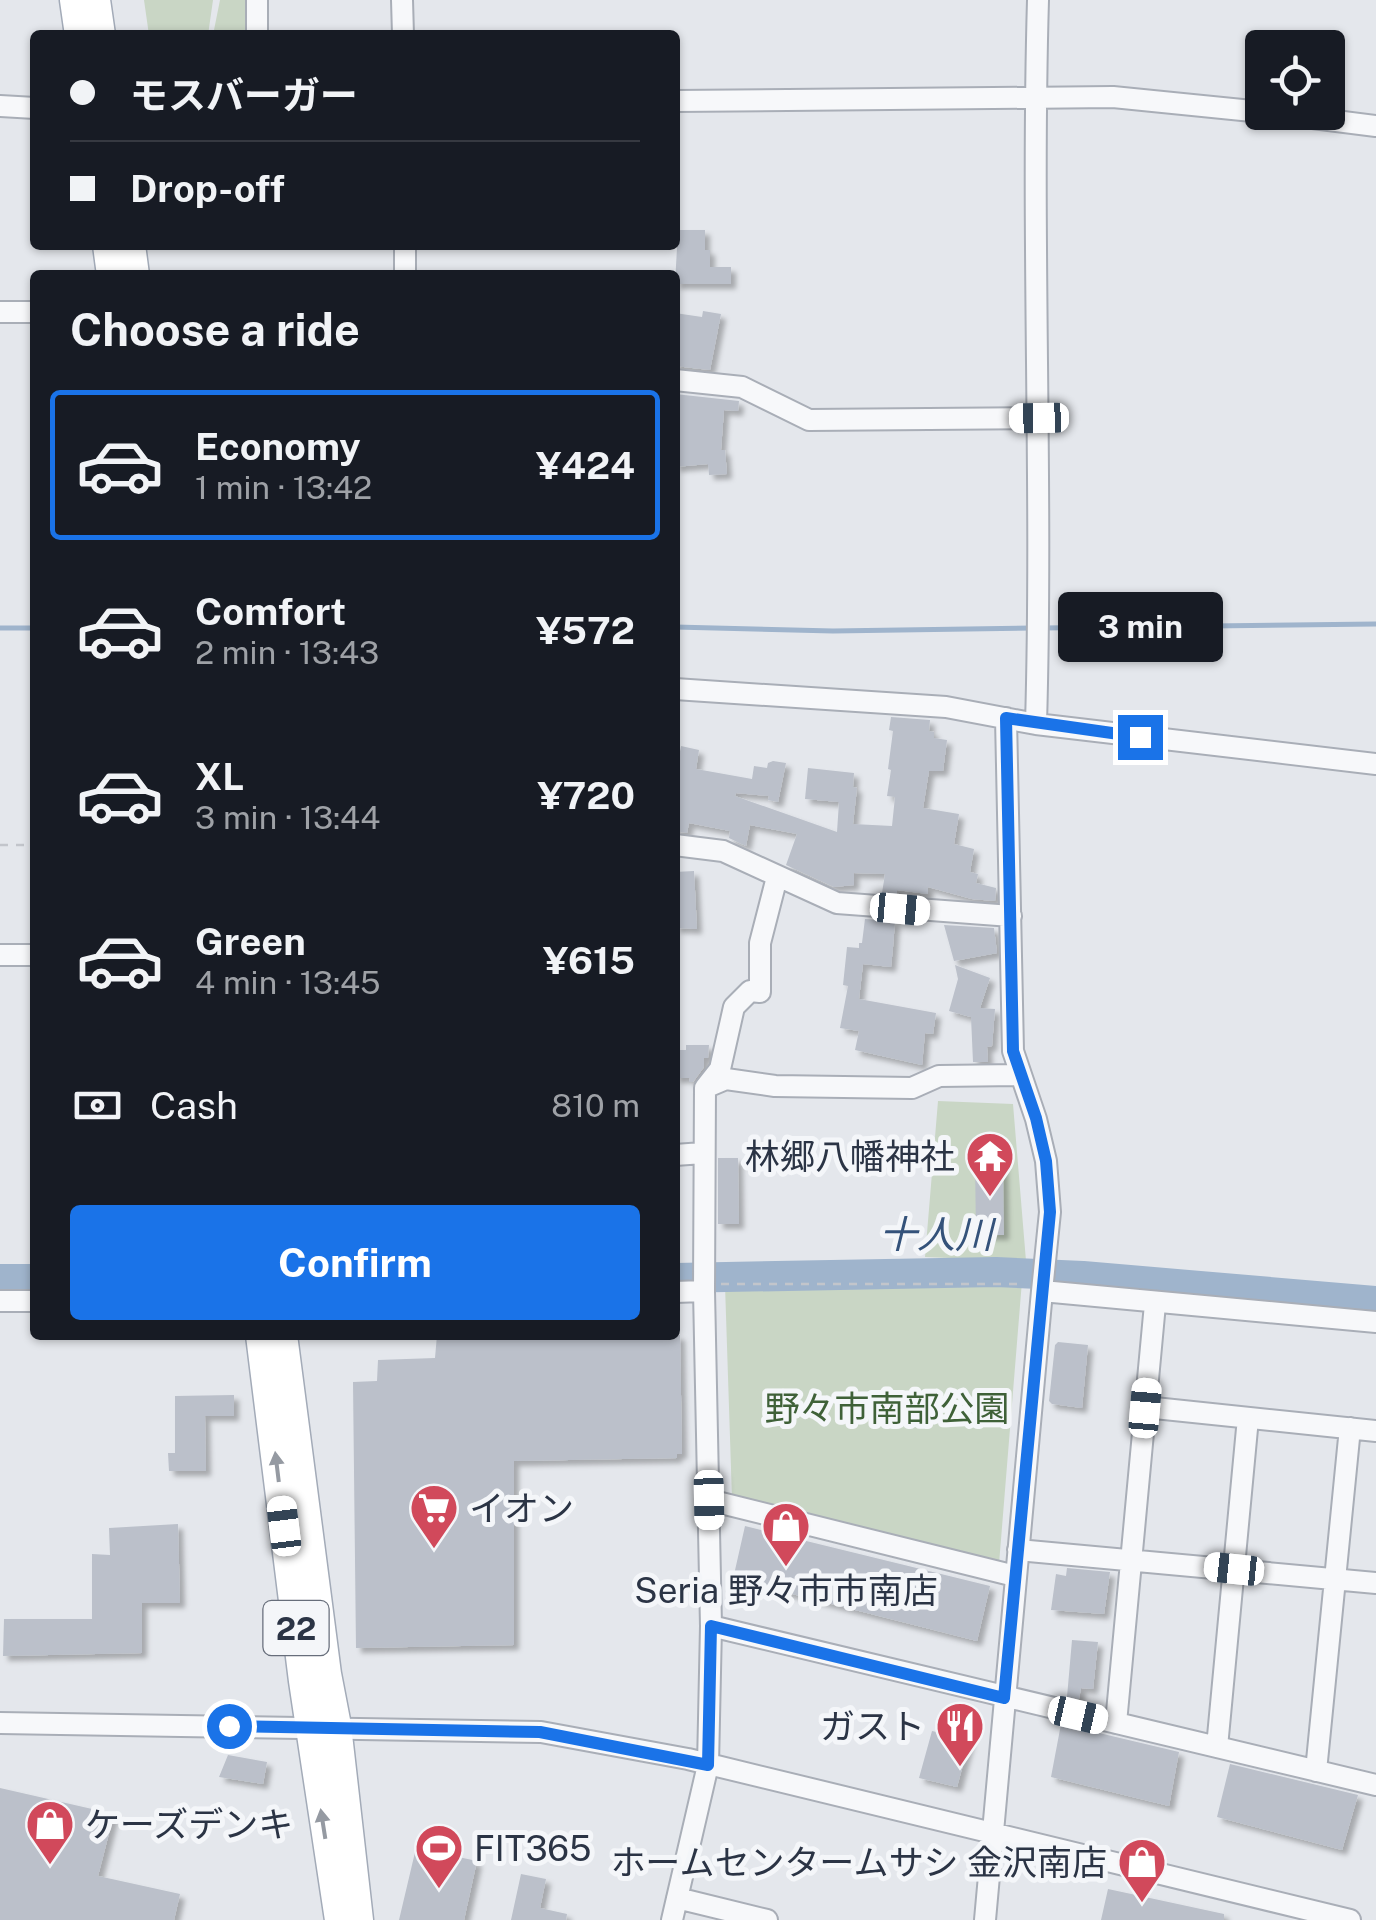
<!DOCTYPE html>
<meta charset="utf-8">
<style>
body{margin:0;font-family:"Public Sans","Noto Sans JP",sans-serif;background:#242831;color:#f1f3f6;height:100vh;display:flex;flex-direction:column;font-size:38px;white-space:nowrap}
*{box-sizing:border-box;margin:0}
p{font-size:32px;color:#9ea1a6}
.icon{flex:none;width:55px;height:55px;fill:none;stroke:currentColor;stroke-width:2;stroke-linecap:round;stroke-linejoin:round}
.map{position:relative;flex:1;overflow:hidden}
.panel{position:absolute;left:30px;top:270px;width:650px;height:1070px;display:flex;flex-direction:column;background:#171b24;border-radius:10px;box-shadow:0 2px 8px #0004}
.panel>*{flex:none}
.banner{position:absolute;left:30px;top:30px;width:650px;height:220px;border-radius:10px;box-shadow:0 2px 8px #0004;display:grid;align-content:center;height:220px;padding:0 40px;background:#171b24}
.controls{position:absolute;left:1245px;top:30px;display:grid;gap:20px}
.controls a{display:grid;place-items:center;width:100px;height:100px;border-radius:10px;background:#171b24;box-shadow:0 2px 8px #0004;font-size:50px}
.end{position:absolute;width:45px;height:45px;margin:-22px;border:12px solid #1a73e8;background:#fff;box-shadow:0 0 0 5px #fff}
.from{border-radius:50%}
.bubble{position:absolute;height:70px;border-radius:10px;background:#171b24;box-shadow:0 2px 8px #0004;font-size:32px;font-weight:700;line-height:70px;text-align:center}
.car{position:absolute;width:30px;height:60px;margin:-30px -15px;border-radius:12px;box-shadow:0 0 8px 2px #0007;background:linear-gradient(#fff 24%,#345 0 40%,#fff 0 76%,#345 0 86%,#fff 0)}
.banner b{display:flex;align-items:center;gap:35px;height:95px;font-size:38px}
.banner b+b{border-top:2px solid #363941}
.banner i{width:25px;height:25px;background:#f1f3f6}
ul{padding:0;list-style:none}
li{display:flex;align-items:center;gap:30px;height:150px;margin:0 20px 15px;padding:0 20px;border:5px solid transparent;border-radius:10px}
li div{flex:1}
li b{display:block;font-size:38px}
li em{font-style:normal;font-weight:700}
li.active{border-color:#1a73e8}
li>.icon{width:90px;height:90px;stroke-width:1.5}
h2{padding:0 40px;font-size:45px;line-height:120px}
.pay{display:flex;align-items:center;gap:25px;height:110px;padding:0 40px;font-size:38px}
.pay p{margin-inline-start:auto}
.primary-button{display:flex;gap:20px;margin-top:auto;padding:20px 40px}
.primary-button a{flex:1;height:115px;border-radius:10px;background:#1a73e8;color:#fff;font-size:40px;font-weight:700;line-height:115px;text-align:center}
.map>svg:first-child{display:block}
.green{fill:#c9d6c5}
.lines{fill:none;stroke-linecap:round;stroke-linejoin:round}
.stream{stroke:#9fb4cc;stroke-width:5}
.river{stroke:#9fb4cc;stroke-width:30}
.building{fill:#bbc0ca;filter:url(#shadow)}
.minor-casing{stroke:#a9aeb7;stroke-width:24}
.major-casing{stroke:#a3abb8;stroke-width:31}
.path{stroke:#c2c5cb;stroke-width:2.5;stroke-dasharray:8 8;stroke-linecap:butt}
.minor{stroke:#f7f8fa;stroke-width:20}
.major{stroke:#fff;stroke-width:28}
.oneway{fill:#959aa2}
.route{stroke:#1a73e8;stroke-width:12}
.labels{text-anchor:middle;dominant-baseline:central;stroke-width:10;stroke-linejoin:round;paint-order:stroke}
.shield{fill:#f4f6f9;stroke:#676e7b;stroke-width:2.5}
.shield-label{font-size:32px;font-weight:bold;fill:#2b3445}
.poi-label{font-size:35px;fill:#2b3445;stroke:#f4f6f9;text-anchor:end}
.park-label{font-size:35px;fill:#3f6138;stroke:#f4f6f9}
.water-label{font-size:38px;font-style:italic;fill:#34527a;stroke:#f4f6f9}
</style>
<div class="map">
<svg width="1376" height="1920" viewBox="0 0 1376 1920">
<defs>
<filter id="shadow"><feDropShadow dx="5" dy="5" stdDeviation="2.5" flood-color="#0004"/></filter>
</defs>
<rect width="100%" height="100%" fill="#e4e7ec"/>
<path class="green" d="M144 0H213L208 35H149Z
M220 0H250V35H213Z
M938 1101 1013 1104 1026 1261 925 1257Z
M1022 1281 999 1564 732 1499 725 1285Z"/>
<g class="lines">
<path class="stream" d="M675 627 833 631 1032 628
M0 628H35
M1043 628 1376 624"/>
<path class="river" d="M675 1278 996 1272 1083 1276 1376 1301
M0 1279H35"/>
</g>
<path class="building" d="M678 230H705V250H710V267H731V284H675Z
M703 311 721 314 710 370 675 366V313L702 317Z
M675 394 739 401 738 411 724 410 721 450H725L727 474 709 475 708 464 675 467Z
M891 717 930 720 929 731 934 732V738L947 740 943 771H929L923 808 959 814 954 844 974 849 970 872 978 874 976 883 996 888 995 901 972 899 928 887V894L897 890V894L882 893 885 874 854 873V885L834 887 786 865 797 834 750 825 746 846 729 838 730 831 689 823 687 833 675 831V779L681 746 699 750 696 769 752 779 754 766 767 768 768 763 773 761 786 763 778 802 768 800 769 796 736 793 735 796 837 832 839 802 805 799 808 768 854 773 853 787 857 788 853 824 892 826 895 797 887 796 891 770 888 769 893 731 889 730Z
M694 871 697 929 675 928V872Z
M865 919 895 921 893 947 891 967 863 964 859 999 936 1013 933 1034 925 1033 922 1065 855 1050 859 1031 840 1028 848 986 843 985 847 947 859 948V943H862Z
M944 925 994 928 997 953 954 961Z
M955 965 990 978 980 1008 995 1009 992 1046 987 1047 988 1062H973L971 1017 949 1011 958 979Z
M686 1045H709L708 1058H704V1067L693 1082H689L690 1078H675V1050H686Z
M718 1158H738L739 1224H718Z
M975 1159 1003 1160 1004 1235H976Z
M437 1335H680L682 1454H677V1458L514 1461V1645L356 1648 353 1382 377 1381 378 1360 435 1358Z
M1058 1342 1088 1345 1082 1408 1052 1404 1049 1401 1055 1345Z
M234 1395V1416H205L206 1471H169L168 1453H175V1396Z
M178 1524 180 1603H142V1653L3 1656 4 1619H92V1554L110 1555 109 1528Z
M745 1526 990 1586 977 1641 733 1579Z
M1067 1568 1110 1572 1104 1614 1051 1610 1056 1574 1066 1576Z
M1072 1640 1098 1642 1093 1689 1081 1688 1079 1699 1067 1697Z
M1061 1724 1179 1752 1169 1806 1051 1777Z
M932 1731 970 1739 957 1787 919 1778Z
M228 1755 267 1762 263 1784 219 1777Z
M1230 1764 1358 1795 1342 1850 1217 1817Z
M0 1788 114 1814 98 1876 180 1894 174 1920H0Z
M416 1848 477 1861 464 1920H399Z
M521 1874 546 1879 540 1908 567 1914 566 1920H511Z
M1108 1889 1224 1914V1920H1101Z"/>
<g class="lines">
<g class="minor-casing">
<path id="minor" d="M257 0V35
M402 0 403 35
M675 101 1113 97 1262 112
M0 106 35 108
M1265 112 1376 126
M405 245V275
M0 312H35
M675 380 742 387 809 420 1039 418
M675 689 946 707 1036 724 1376 764
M1006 718 1013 1051 1036 1119 1046 1161 1050 1212 1042 1291 1376 1322
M1036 724C1043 483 1031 241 1038 0
M675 845 723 851 837 903 1011 916
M777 877 760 943V992L750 991 734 1007 720 1069 705 1088 704 1291 711 1626 1376 1785
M0 955H35
M707 1087 726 1079 775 1086 912 1088 939 1076 1020 1075
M675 1155 703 1153
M675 1292 704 1291
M0 1301H35
M1145 1407 1376 1431
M709 1500 1015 1576
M1018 1550 1376 1583
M0 1723 541 1732 688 1759 1350 1920
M1116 1723 1155 1304
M1217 1747 1248 1418
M1316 1771 1350 1428
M677 1898 767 1920
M672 1920 708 1765 711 1626
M985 1920 1042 1291"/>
</g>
<g class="major-casing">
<path id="major" d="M74 0 79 35
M96 0 101 35
M107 245 111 275
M131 245 135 275
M260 1335 303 1681 339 1920
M283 1335 327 1674 337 1726 359 1920"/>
</g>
<path class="path" d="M0 845H35
M721 1284H1023"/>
<use href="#minor" class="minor"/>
<use href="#major" class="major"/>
</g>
<defs><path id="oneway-solid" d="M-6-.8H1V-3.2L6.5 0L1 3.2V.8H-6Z" transform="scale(2.5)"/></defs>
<g class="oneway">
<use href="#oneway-solid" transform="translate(277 1467) rotate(-97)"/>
<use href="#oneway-solid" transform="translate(323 1824) rotate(-99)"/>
</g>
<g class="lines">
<path class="route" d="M229 1726 540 1732 708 1765 711 1626 1004 1698 1050 1212 1046 1161 1036 1118 1013 1051 1006 718 1140 737"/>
</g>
<defs>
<g id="temple-pin" transform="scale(2.5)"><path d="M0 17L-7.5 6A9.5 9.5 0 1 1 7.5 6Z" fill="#d1495b" stroke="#f4f6f9"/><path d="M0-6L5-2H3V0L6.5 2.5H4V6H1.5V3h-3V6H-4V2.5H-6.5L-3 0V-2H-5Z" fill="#fff"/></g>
<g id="supermarket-pin" transform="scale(2.5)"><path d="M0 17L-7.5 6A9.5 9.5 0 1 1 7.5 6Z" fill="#d1495b" stroke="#f4f6f9"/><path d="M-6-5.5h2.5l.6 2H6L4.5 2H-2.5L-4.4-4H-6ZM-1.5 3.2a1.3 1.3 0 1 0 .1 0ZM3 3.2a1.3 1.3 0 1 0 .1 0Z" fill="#fff"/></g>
<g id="shop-pin" transform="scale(2.5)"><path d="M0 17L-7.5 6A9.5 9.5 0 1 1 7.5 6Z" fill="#d1495b" stroke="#f4f6f9"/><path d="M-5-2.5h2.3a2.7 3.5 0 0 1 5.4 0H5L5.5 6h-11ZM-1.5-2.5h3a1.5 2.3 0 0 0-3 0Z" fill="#fff"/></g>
<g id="restaurant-pin" transform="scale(2.5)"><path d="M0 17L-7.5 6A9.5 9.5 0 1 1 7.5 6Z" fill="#d1495b" stroke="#f4f6f9"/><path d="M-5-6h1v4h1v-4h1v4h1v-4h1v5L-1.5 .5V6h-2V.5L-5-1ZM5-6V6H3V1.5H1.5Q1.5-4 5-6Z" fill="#fff"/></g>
<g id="stadium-pin" transform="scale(2.5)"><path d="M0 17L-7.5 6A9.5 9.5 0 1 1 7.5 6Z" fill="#d1495b" stroke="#f4f6f9"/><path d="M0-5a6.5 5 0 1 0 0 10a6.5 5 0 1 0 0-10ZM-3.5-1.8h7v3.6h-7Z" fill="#fff"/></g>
</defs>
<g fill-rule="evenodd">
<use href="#temple-pin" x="990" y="1156"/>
<use href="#supermarket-pin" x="434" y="1508"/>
<use href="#shop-pin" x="786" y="1526"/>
<use href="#restaurant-pin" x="960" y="1726"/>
<use href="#shop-pin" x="50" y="1824"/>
<use href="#stadium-pin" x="439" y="1848"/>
<use href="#shop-pin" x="1142" y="1862"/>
</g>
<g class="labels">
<rect class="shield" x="263.5" y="1601" width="65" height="54" rx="8"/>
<g class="shield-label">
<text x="296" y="1628">22</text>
</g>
<g class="poi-label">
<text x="955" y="1156">林郷八幡神社</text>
<text x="469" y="1508" text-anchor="start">イオン</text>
<text x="786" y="1590" text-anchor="middle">Seria 野々市市南店</text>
<text x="925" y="1726">ガスト</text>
<text x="85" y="1824" text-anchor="start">ケーズデンキ</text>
<text x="474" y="1848" text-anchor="start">FIT365</text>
<text x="1107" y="1862">ホームセンタームサシ 金沢南店</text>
</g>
<g class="park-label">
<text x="887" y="1408">野々市南部公園</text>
</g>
<g class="water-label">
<text x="936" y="1234">十人川</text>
</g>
</g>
</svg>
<div class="controls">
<a><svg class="icon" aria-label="locate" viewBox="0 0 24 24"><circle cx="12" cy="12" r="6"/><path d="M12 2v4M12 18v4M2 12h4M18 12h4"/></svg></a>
</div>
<i class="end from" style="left:229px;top:1726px"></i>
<i class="end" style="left:1140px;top:737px"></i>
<div class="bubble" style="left:1058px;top:592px;width:165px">3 min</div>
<i class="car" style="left:1039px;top:418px;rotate:269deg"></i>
<i class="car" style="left:900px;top:909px;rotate:95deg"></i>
<i class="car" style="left:1145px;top:1408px;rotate:5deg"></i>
<i class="car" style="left:709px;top:1500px;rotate:179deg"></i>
<i class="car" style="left:284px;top:1526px;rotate:353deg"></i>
<i class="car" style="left:1234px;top:1569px;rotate:276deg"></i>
<i class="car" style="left:1078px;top:1715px;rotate:103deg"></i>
<div class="banner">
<b><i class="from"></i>モスバーガー</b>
<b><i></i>Drop-off</b>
</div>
<section class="panel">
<h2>Choose a ride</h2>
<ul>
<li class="active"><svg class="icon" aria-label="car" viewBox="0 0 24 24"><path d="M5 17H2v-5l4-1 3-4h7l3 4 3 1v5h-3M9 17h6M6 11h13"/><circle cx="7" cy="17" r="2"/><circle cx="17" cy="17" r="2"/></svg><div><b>Economy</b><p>1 min · 13:42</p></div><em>¥424</em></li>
<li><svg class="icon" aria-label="car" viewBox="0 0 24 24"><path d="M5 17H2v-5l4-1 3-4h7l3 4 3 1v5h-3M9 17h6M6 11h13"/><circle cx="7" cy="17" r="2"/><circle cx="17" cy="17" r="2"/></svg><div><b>Comfort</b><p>2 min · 13:43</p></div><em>¥572</em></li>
<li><svg class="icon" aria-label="car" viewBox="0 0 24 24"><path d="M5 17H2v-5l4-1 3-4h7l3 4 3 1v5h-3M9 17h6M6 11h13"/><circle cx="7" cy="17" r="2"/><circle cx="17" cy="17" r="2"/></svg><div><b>XL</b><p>3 min · 13:44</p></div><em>¥720</em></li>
<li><svg class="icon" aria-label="car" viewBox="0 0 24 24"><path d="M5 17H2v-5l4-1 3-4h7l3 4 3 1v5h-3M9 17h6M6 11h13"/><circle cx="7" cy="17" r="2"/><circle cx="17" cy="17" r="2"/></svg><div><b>Green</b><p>4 min · 13:45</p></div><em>¥615</em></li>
</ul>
<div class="pay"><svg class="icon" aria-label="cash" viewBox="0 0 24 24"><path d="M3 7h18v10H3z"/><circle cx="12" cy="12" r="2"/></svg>Cash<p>810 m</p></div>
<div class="primary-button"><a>Confirm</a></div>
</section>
</div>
